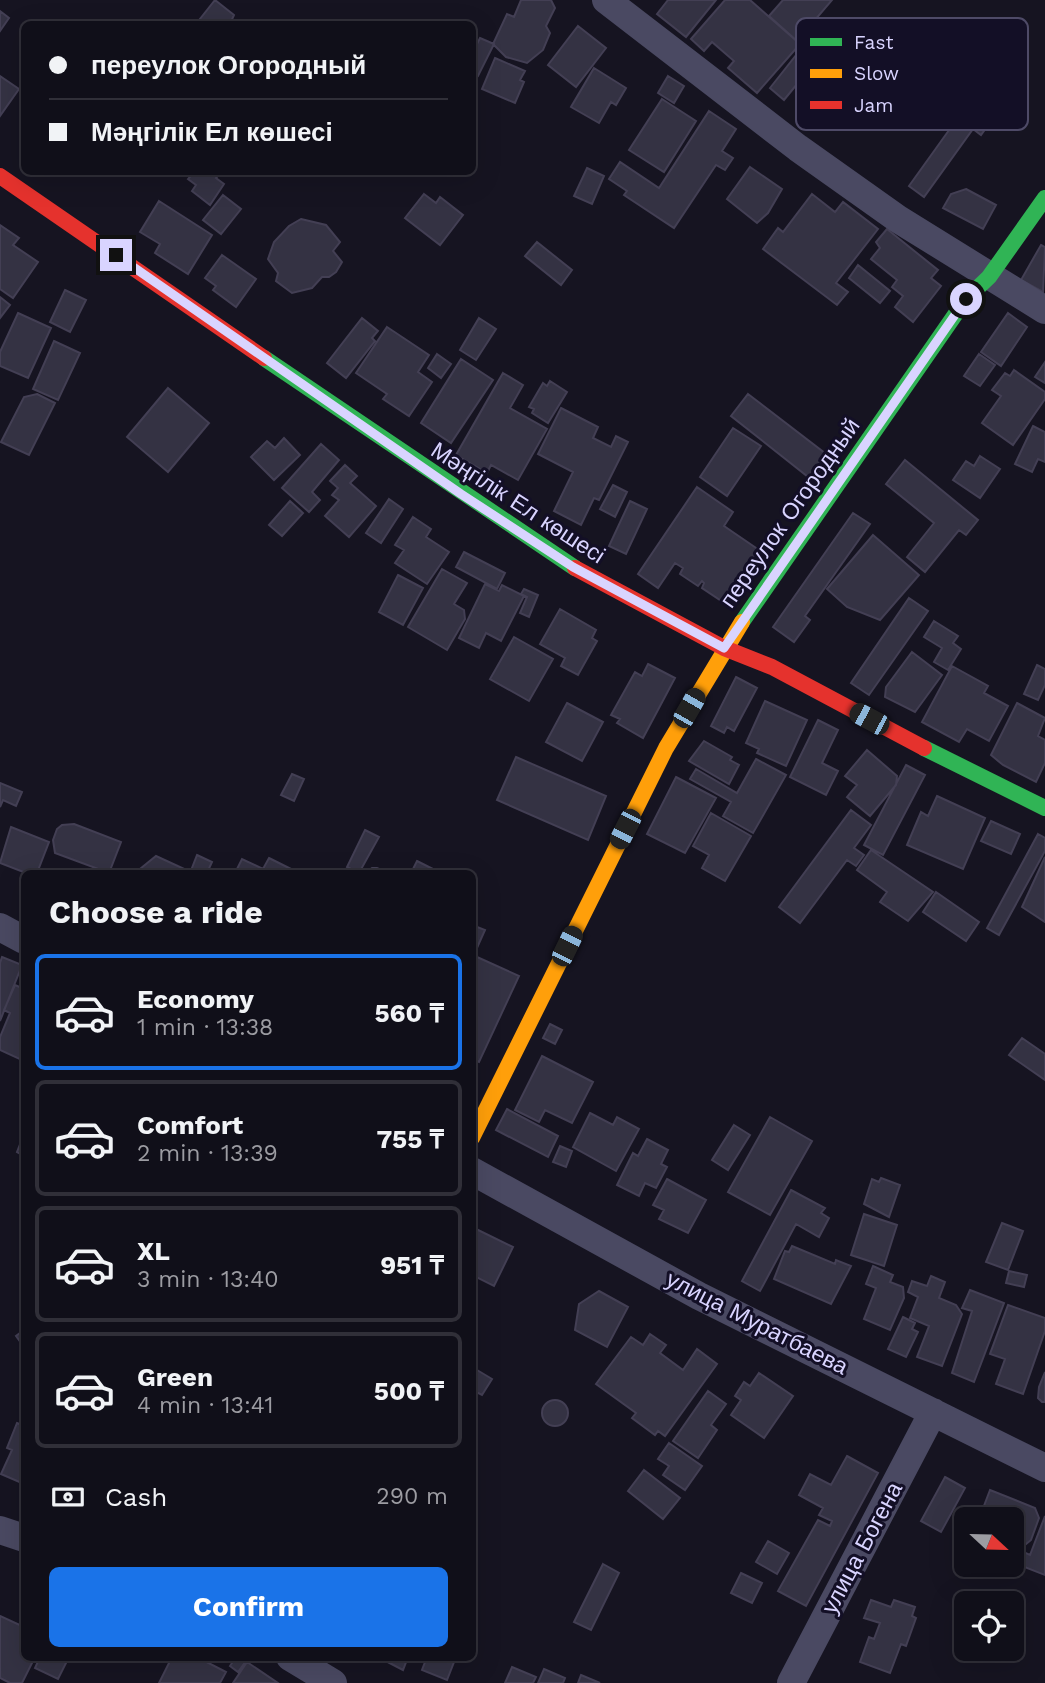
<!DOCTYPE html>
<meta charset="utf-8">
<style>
body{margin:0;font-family:"Work Sans",sans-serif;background:#191822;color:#f1f3f6;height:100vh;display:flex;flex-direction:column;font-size:26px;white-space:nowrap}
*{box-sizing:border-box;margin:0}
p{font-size:23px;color:#9c9ca2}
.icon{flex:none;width:38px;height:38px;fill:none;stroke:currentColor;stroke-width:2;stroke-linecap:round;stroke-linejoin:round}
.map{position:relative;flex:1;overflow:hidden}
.side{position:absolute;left:21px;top:870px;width:455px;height:791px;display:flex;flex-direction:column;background:#100f19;border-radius:10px;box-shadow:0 7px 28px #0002,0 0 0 2px #302f38}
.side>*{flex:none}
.banner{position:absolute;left:21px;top:21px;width:455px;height:154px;border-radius:10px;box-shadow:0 7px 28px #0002,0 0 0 2px #302f38;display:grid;align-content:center;height:154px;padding:0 28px;background:#100f19}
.needle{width:46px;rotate:112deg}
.tools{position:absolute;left:954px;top:1507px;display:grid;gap:14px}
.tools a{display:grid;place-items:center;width:70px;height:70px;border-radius:10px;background:#100f19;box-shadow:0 7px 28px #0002,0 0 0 2px #302f38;font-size:35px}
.end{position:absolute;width:32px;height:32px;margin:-16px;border:9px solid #d9d4ff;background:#111;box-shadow:0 0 0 4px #111}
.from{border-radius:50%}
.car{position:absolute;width:21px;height:42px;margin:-21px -10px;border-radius:9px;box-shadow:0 0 5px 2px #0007;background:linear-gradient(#222 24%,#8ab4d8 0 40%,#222 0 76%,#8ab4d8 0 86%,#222 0)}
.banner b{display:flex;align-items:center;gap:24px;height:66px;font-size:26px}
.banner b+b{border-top:2px solid #302f38}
.banner i{width:18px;height:18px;background:#f1f3f6}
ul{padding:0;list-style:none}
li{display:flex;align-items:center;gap:21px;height:116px;margin:0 14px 10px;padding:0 14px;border:4px solid #302f38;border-radius:10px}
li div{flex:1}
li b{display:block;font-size:26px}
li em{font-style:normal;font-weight:700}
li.active{border-color:#1a73e8}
li>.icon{width:63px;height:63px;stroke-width:1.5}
h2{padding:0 28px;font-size:32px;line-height:84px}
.pay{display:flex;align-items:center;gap:18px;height:77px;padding:0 28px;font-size:26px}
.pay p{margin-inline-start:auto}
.primary-button{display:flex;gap:14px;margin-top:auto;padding:14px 28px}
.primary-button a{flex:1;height:80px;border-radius:10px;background:#1a73e8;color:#fff;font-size:28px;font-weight:700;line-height:80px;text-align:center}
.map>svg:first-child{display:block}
.building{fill:#343243;stroke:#433f54;stroke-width:2}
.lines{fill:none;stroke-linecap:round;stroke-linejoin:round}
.street{stroke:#4a4962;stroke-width:28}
.fast{stroke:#30b455;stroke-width:16}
.slow{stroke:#ff9f0a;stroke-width:16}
.jam{stroke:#e5322d;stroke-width:16}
.route{stroke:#d9d4ff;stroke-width:9}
.labels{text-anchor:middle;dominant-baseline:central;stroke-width:6;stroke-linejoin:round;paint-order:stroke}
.street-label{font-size:23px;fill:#d9d4ff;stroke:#130f26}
.key{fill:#130f26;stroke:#4e4a67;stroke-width:2}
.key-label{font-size:19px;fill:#d9d4ff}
</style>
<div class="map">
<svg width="1045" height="1683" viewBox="0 0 1045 1683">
<rect width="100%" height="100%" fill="#161421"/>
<path class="building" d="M215 0 234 15 230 24H196Z
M521 0H551L555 8 546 26 550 33 543 50 527 63 506 57 493 44 507 14 514 17Z
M668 0H716L686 37 657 14Z
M725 0H750L800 44 757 93 728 68 734 61 712 42 704 51 691 39Z
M783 0H832L797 41 769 16Z
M0 11 9 18 0 31Z
M578 26 606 48 576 87 548 65Z
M812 35 848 65 838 78 850 88 837 106 802 78 784 100 770 88Z
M480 38 494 44 478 76 472 73V54Z
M495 58 525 71 520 80 524 82 515 103 482 89Z
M594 68 626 88 616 105 611 102 599 123 571 107Z
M0 76 19 89 0 116Z
M668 76 684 86 674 103 658 93Z
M662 99 696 121 664 172 629 150Z
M967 105 991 121 981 135 973 129 924 197 909 186Z
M709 111 736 129 722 151 733 158 725 170 716 165 674 228 624 195 627 191 609 179 620 162 659 188Z
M750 167 782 189 768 213 757 223 727 199Z
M587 168 604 176 592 204 574 196Z
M194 172H221L216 178 224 184 210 205 192 191 196 185 188 179Z
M966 189 996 205 983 229 943 208 951 194Z
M424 194 436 203 440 197 463 215 440 245 405 218Z
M812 194 835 212 843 202 878 229 836 283 848 292 837 305 763 249 778 228 783 232Z
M223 195 241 209 221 234 203 220Z
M159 201 212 235 188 274 155 253 160 244 140 232Z
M301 219 326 225 340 242 333 251 342 262 336 272 329 277H322L312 288 292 293 276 281 278 273 268 259 274 242 289 226Z
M0 225 19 238 13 245 38 262 13 298 0 289Z
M887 229 938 270 931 278 941 286 913 322 895 307 903 296 892 287 897 280 871 259 880 248 876 242Z
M537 242 572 270 561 285 525 256Z
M1041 245 1045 247 1043 292 1021 280Z
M222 255 256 279 236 307 213 290 216 286 205 278Z
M858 265 890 291 880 303 849 278Z
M65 290 86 300 70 332 50 322Z
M0 297 10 305 0 318Z
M18 313 51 328 28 378 0 366V352Z
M1008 313 1027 327 1001 366 981 352Z
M362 318 378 331 372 338 375 341 346 378 327 363Z
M479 318 496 329 476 360 460 350Z
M387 327 429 355 418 372 432 382 409 416 383 399 387 394 356 373Z
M54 341 80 353 58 400 33 389Z
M437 354 451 364 441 378 428 368Z
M979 354 995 365 980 386 964 376Z
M461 359 493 380 451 443 421 423Z
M1045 362V383L1035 377Z
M1014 370 1045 392V399L1013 445 982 423 1001 396 992 390 1005 373 1010 376Z
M503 373 523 385 510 408 547 429 518 480 491 465 487 473 456 455Z
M550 381 567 392 548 423 532 413 534 409 529 407 543 383 547 386Z
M168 388 209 423 168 472 127 437Z
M37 394 55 403 29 455 1 442 24 397Z
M748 394 830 457 812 480 731 416Z
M561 408 598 427 593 438 611 447 616 436 628 442 599 500 594 498 581 525 554 511 573 472 538 454Z
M1033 426 1045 432V462L1038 459 1032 472 1015 464Z
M733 428 761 446 727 496 700 477Z
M284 438 300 455 274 480 251 457 267 441 275 448Z
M321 444 339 460 312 492 320 500 309 512 282 488Z
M980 456 1000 469 980 498 953 480 966 461 974 466Z
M905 460 978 520 966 535 959 530 925 572 907 557 934 523 886 484Z
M345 465 357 476 350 483 376 506 349 537 325 516 339 500 332 495 338 488 330 481Z
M613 485 627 492 615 517 600 509Z
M697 487 733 512 724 526 759 550 723 602 702 588 704 583 702 581 698 586 680 574 683 568 675 563 658 588 638 574Z
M389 499 403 509 381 543 366 533Z
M290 501 303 513 282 536 269 525Z
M630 501 647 509 626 554 609 546Z
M853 513 870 524 805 616 810 620 794 642 773 627Z
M413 517 431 529 426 537 449 552 427 584 395 563 404 550 395 545Z
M873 535 919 575 880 620 847 607 827 589Z
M464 552 505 573 497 589 456 567Z
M442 569 467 583 454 604 464 610 465 619 447 650 408 627Z
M398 575 423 588 403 625 379 612Z
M485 584 499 591 502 585 524 596 501 641 486 633 479 648 459 638Z
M524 589 538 595 529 617 520 613 527 597 521 594Z
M909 598 928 611 869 695 851 683Z
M560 609 596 630 592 638 597 641 578 675 561 666 565 658 540 644Z
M934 621 958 636 953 643 961 649 948 670 934 662 942 648 924 637Z
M514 637 553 659 529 701 490 679Z
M912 652 942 675 915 712 885 697 886 687Z
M648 664 675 678 643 738 617 723 620 719 611 715 635 672 642 676Z
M1037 665 1045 669V685L1038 700 1024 694Z
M952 666 988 686 984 693 1008 706 989 741 967 729 959 742 922 722Z
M736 677 757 688 734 731 727 727 724 733 711 726Z
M765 701 807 720 786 766 757 753 759 749 746 743Z
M567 703 603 722 582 761 546 742Z
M1017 703 1045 718 1038 736 1045 740V763L1036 782 1003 765 991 755Z
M818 720 838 730 822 763 838 771 826 795 790 777Z
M704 741 732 757 730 760 739 765 729 784 689 761Z
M867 750 897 776 896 785 870 816 847 797 857 785 845 776Z
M516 757 606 796 588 840 497 800Z
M756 759 786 775 753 833 723 816 731 802 690 779 696 769 737 793Z
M906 765 925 775 883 855 864 845Z
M292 774 304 779 294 801 281 795Z
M676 777 716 798 685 853 647 834Z
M0 783 22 792 16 806 3 800 0 807Z
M937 796 985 818 963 869 907 845 921 812 928 816Z
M851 810 871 825 854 848 864 855 856 866 847 860 800 923 779 907Z
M711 813 751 836 725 881 702 868 709 855 693 846Z
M991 821 1020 834 1011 854 981 841Z
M74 824 121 842 109 873 55 853 53 840 57 829 62 825Z
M11 827 49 842 37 873H26L0 863Z
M365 830 379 837 359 873 347 867Z
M1038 834 1045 838V851L999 935 987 928Z
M871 850 933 892 908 921 880 902 887 892 857 870Z
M197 855 212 862 207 873H199L192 868Z
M156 856 191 872 190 873H135Z
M1045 857V922L1022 907Z
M269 858 299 873H235L242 859 263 869Z
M417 861 433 869 431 873H411Z
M372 868H377L388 873H366Z
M936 892 979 922 966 941 923 912Z
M472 925 485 930 472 959Z
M2 957 22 965 0 1021V963Z
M477 957 519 976 479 1062 472 1059V967Z
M15 985 24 989V1061L0 1050V1037L10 1013 4 1010Z
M550 1024 562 1030 555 1044 543 1038Z
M1022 1038 1045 1054V1080L1009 1055Z
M542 1056 593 1082 572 1123 545 1110 539 1122 515 1110Z
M507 1109 558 1136 548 1157 496 1130Z
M590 1113 613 1125 617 1117 639 1129 616 1171 573 1147Z
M770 1117 812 1141 770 1215 728 1192Z
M734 1125 750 1135 728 1170 712 1160Z
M24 1134V1156L17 1152Z
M647 1139 668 1150 661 1164 667 1167 656 1188 645 1183 639 1196 617 1185 633 1153 638 1156Z
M560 1146 572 1151 566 1167 553 1162Z
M881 1178 900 1185 889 1217 864 1204 872 1179 879 1182Z
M667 1179 706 1200 688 1233 659 1219 664 1210 653 1205Z
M791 1190 825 1208 821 1213 829 1218 819 1237 796 1224 760 1291 742 1281Z
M864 1214 897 1225 884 1266 851 1255Z
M1002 1223 1023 1231 1008 1270 986 1262Z
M474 1228 513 1247 494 1286 472 1275Z
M792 1246 835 1264 836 1260 851 1266 831 1304 774 1279 785 1251 789 1252Z
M873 1266 893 1275 890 1282 903 1287 904 1298 890 1330 864 1319 876 1288 866 1284Z
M1009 1271 1027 1275 1024 1287 1006 1283Z
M931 1276 945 1282 939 1298 956 1305 962 1314 942 1366 917 1357 929 1326 910 1318 918 1297 908 1292 912 1281 927 1286Z
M970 1290 1004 1303 974 1382 952 1373 972 1311 962 1308Z
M599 1291 628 1307 607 1347 575 1330 579 1304Z
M1008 1305 1045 1318V1331L1023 1394 996 1384 1005 1359 990 1354Z
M903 1317 915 1323 912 1329 918 1332 906 1357 888 1349Z
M24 1330V1347L16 1336Z
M650 1334 666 1345 660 1353 683 1370 697 1349 717 1364 665 1436 658 1431 655 1435 632 1418 636 1413 596 1384 631 1337 643 1345Z
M472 1367 492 1379 482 1395 472 1390Z
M1045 1372V1402H1042L1038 1398 1039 1387Z
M759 1373 793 1396 764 1438 731 1415 741 1400 735 1396 744 1382 750 1386Z
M708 1391 726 1404 711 1425 717 1430 698 1458 673 1441Z
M542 1413a13 13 0 1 1 26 0a13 13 0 1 1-26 0Z
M17 1423 24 1426V1484L1 1474 12 1450 7 1448Z
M669 1443 702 1466 685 1490 663 1475 669 1466 658 1459Z
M847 1456 878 1473 806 1606 778 1591 818 1520 830 1526 832 1521 819 1515 823 1508 799 1495 810 1474 831 1485Z
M644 1470 680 1498 663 1519 628 1491Z
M945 1477 965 1488 941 1532 921 1521Z
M990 1490 1035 1508 1039 1518 1031 1540 1020 1549 1012 1545V1519H979Z
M1045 1516V1575L1012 1562V1547L1030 1555Z
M768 1541 789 1553 777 1574 756 1562Z
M603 1564 619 1573 591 1630 574 1622Z
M741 1573 762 1583 752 1603 731 1593Z
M871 1600 891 1607 894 1600 915 1607 912 1616 916 1618 906 1646 901 1644 890 1673 860 1662 869 1637 874 1639 880 1623 864 1618Z
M0 1616 24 1627V1657H35L22 1683H10L0 1678Z
M40 1657H69L58 1679 35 1668Z
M172 1657H197L226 1672 220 1683H159Z
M236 1657 246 1661 238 1672 230 1666Z
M378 1657H408L403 1670Z
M427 1657H456L447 1680 422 1670Z
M247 1662 278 1683H233Z
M512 1667 536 1677 533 1683H505Z
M544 1669 565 1678 563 1683H538Z
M581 1675 600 1683H578Z"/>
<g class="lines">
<path class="street" d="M606 0 798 148 898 219 1045 310
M0 927 24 940
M472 1171 699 1296 1045 1468
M0 1530 24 1538
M290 1657 333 1683
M791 1683 933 1412"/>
<path class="fast" d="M264 358 575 568
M742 622 966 299 989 277 1045 198
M924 748 1045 808"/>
<path class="slow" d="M472 1138 666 748 742 622"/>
<path class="jam" d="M0 176 264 358
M575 568 724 648 772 667 924 748"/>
</g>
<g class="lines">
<path class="route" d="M116 255 461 494 573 567 724 648 966 299"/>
</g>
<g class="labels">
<g class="street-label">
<text transform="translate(518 503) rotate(33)">Мәңгілік Ел көшесі</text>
<text transform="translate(790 513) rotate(-55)">переулок Огородный</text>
<text transform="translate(757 1323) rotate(27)">улица Муратбаева</text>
<text transform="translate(862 1548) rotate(-62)">улица Богена</text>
</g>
</g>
<rect x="796" y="18" width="232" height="112" rx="10" class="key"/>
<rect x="810" y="38" width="32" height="8" fill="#30b455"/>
<rect x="810" y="69" width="32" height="9" fill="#ff9f0a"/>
<rect x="810" y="101" width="32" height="8" fill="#e5322d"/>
<g class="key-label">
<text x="854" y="49">Fast</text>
<text x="854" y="80">Slow</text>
<text x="854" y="112">Jam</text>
</g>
</svg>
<div class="tools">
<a><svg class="needle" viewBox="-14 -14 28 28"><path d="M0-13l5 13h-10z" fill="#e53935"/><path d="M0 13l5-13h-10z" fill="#9c9ca2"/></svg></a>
<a><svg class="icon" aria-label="locate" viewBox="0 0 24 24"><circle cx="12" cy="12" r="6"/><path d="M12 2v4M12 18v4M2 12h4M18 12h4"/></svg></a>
</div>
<i class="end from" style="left:966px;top:299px"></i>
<i class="end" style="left:116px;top:255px"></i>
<i class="car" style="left:689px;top:708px;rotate:30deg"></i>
<i class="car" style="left:869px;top:719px;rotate:298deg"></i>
<i class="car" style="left:625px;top:829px;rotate:207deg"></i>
<i class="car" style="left:567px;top:946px;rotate:26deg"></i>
<div class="banner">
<b><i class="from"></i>переулок Огородный</b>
<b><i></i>Мәңгілік Ел көшесі</b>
</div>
<section class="side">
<h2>Choose a ride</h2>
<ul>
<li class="active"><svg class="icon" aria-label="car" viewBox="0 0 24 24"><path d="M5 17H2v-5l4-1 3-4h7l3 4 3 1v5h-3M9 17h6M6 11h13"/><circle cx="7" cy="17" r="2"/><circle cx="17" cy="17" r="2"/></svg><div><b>Economy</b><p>1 min · 13:38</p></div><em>560 ₸</em></li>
<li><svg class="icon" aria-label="car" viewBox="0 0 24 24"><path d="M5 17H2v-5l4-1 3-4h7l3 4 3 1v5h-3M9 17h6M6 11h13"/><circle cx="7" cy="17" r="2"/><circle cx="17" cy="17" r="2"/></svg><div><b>Comfort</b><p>2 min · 13:39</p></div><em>755 ₸</em></li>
<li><svg class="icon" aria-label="car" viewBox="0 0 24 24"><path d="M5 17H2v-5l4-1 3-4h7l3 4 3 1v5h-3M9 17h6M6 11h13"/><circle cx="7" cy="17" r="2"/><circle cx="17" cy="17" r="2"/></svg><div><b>XL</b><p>3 min · 13:40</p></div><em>951 ₸</em></li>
<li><svg class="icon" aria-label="car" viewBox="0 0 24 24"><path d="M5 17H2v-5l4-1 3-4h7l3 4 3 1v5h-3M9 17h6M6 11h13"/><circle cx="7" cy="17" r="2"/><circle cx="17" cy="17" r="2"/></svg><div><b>Green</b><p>4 min · 13:41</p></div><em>500 ₸</em></li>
</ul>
<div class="pay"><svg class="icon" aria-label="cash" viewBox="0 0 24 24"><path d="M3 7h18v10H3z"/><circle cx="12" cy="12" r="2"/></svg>Cash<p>290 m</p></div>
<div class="primary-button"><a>Confirm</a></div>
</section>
</div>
